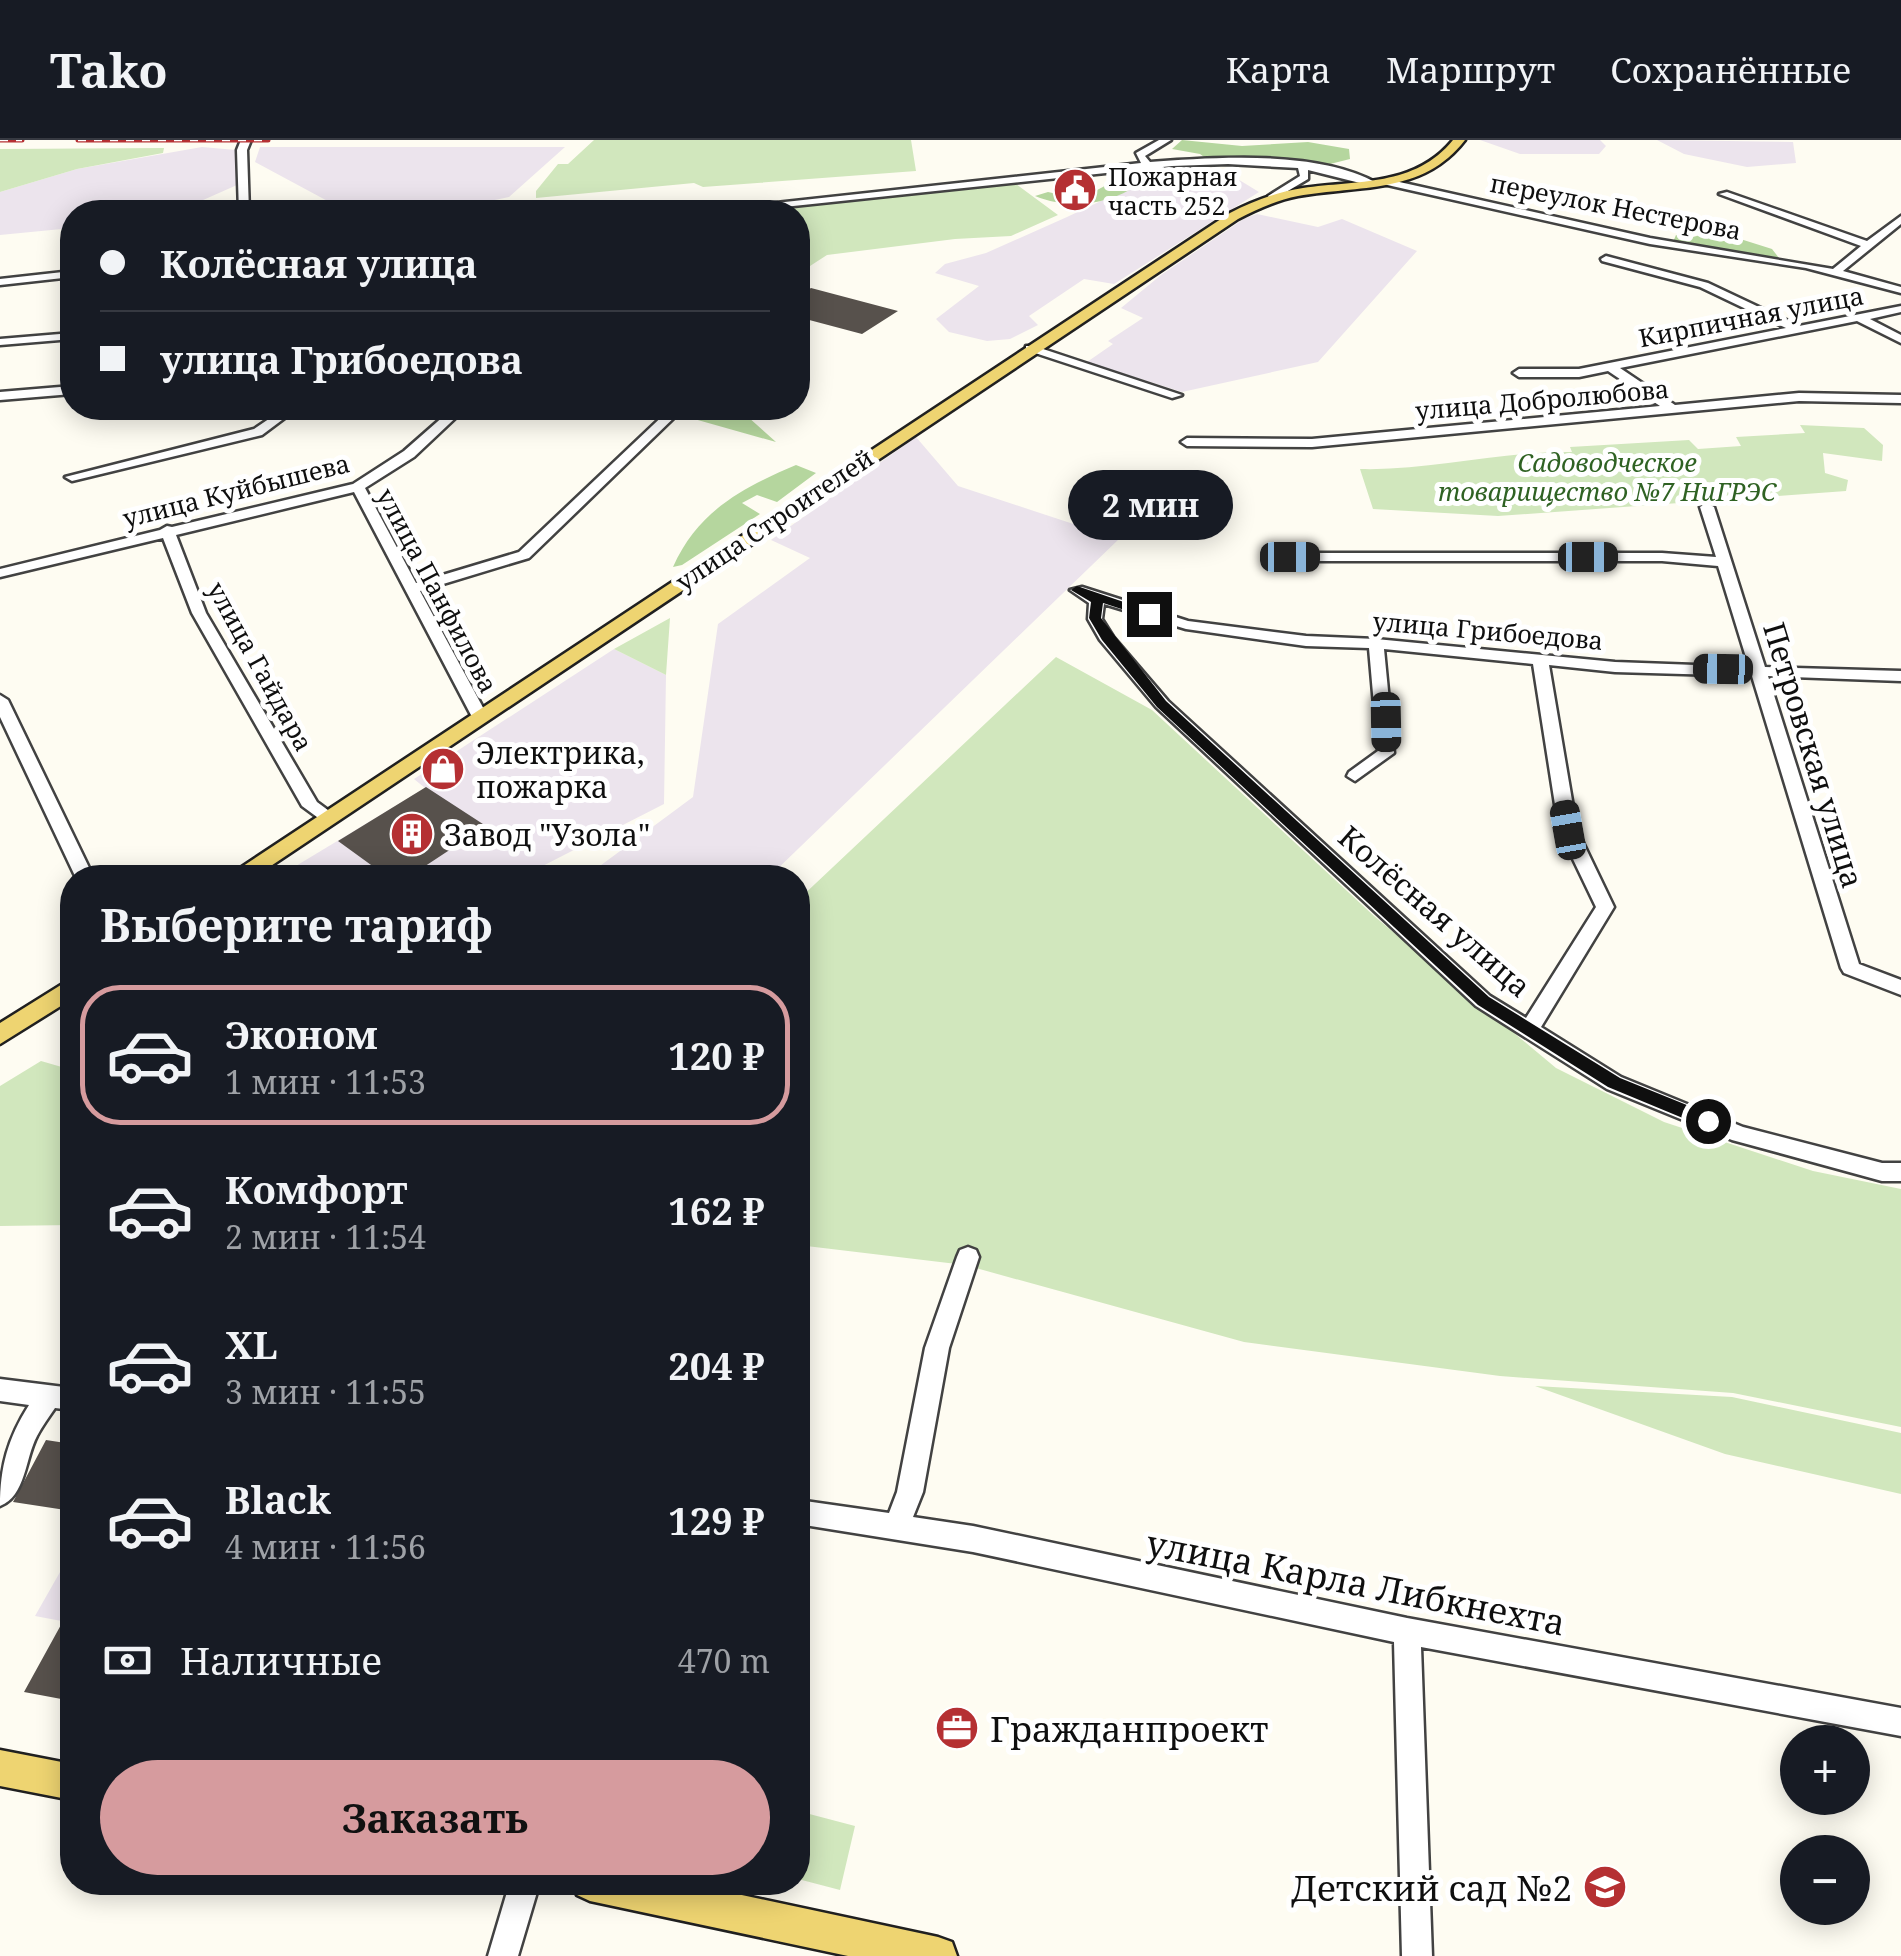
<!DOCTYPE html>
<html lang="ru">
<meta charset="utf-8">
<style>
body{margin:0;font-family:"Noto Serif",serif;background:#20242c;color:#f1f3f6;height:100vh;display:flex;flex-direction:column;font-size:38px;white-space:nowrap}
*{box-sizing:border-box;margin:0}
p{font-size:32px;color:#9ea1a6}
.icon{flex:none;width:55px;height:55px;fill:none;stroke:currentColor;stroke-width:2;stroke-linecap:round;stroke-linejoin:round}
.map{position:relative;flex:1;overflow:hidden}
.details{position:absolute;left:60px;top:725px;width:750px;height:1030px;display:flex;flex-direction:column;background:#171b24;border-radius:40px;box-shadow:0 5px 25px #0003}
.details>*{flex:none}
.hud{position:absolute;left:60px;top:60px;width:750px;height:220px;border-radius:40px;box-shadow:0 5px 25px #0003;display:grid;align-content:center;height:220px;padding:0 40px;background:#171b24}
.tools{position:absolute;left:1780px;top:1585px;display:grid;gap:20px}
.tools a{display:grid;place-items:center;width:90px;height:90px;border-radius:50%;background:#171b24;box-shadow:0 5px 25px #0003;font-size:50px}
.end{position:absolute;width:45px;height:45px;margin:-22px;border:12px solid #0f0f0f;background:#fff;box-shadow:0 0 0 5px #fff}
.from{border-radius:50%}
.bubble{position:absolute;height:70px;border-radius:35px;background:#171b24;box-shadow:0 5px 25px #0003;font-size:32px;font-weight:700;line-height:70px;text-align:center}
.car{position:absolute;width:30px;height:60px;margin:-30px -15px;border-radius:12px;box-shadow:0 0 8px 2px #0007;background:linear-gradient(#222 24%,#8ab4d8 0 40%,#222 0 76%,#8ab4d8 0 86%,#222 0)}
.hud b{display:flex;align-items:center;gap:35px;height:95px;font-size:38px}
.hud b+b{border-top:2px solid #363941}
.hud i{width:25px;height:25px;background:#f1f3f6}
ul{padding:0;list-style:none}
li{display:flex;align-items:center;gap:30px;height:140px;margin:0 20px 15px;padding:0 20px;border:5px solid transparent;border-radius:40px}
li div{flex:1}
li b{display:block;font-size:38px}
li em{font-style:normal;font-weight:700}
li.on{border-color:#d69b9e}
li>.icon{width:90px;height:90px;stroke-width:1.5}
h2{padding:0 40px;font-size:45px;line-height:120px}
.pay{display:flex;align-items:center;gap:25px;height:110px;padding:0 40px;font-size:38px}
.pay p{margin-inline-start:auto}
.cta{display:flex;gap:20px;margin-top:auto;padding:20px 40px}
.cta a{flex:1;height:115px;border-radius:60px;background:#d69b9e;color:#111;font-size:40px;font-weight:700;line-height:115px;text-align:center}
header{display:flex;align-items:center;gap:60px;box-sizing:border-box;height:140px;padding:0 50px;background:#171b24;border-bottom:2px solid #363941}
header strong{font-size:48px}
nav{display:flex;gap:55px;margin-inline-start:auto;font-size:35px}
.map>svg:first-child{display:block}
.industrial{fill:#ece4ed}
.green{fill:#d1e7bd}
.forest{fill:#b5d69e}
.building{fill:#57514c}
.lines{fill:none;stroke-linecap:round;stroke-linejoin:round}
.minor-casing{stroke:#424242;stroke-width:5}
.major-casing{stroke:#202020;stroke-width:5}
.minor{fill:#fff;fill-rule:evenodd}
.major{fill:#eed471;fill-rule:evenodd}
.rail-casing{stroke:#b53033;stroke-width:5}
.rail{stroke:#fff;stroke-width:2.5;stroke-dasharray:8;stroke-linecap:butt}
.route{fill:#0f0f0f}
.labels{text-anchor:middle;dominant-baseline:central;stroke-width:10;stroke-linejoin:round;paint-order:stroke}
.far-poi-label{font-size:25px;fill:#0f0f0f;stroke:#fff;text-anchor:start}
.far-street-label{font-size:25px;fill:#0f0f0f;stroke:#fff}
.far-park-label{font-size:25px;font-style:italic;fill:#2f6223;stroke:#fff}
.poi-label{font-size:30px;fill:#0f0f0f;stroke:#fff;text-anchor:start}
.street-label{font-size:30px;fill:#0f0f0f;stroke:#fff}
.near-street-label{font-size:35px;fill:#0f0f0f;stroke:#fff}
.near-poi-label{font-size:35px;fill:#0f0f0f;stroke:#fff;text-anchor:start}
</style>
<header>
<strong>Tako</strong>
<nav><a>Карта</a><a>Маршрут</a><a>Сохранённые</a></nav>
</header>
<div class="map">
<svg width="1901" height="1816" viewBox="0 0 1901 1816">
<rect width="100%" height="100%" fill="#fefcf2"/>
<path class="industrial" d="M1480 0H1600L1606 6 1599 14H1520Z
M1657 0 1793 2 1796 23 1747 27 1684 14Z
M202 7 236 10 237 45 176 72H72V88L0 95V52L77 29Z
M260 7H565L509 57 438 72H348L255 22Z
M1156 30 1222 41 1236 38 1259 52 1114 144 1084 139 1029 176 1038 185 1010 199 987 201 949 192 936 179 979 146 935 133 945 124 986 113 1067 77 1137 44 1130 41 1133 36Z
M1257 74 1318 87 1342 79 1417 111 1318 222 1182 252 1087 222 1113 204 1108 201 1143 178 1121 168 1161 135 1245 78Z
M916 297 958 346 1119 399 769 737H585L693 657 718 484 810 418 771 400Z
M614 509 666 535 664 664 521 737 276 738 425 648 414 639Z
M72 1411V1483L35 1476Z"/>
<path class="green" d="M594 0H911L916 31 703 47 694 43 536 58V51L558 24H568Z
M164 8 163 13 77 29 0 52V9Z
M1012 41 1058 75 1011 96 955 99 827 115 810 126 798 128V72H719Z
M1800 285 1864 288 1883 305 1882 321 1823 313 1825 333 1848 340 1846 351 1498 376 1373 369 1360 329C1431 331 1501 311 1572 312L1570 307 1689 300 1698 309 1741 306 1736 297 1805 293Z
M670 478 666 535 614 509Z
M1056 517 1152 570 1374 776 1556 928 1664 982 1813 1031 1901 1049V1287L1733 1253 1500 1236 1244 1202 965 1125 798 1105V760Z
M41 921 72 930V1085L0 1086V946Z
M1535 1246 1732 1257 1901 1293V1354L1725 1314Z
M798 1671 855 1686 840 1750 798 1739Z"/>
<path class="forest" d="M1182 0 1242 6 1308 2 1349 9 1350 19 1330 24 1207 19 1200 14 1172 9Z
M1137 29 1151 31 1133 36 1130 41 1138 45C1107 65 1070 70 1035 56L1048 52 1080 59Z
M1715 91 1772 109 1779 118 1673 102 1676 95 1693 97Z
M685 268H738L776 302 680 275Z
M796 325 816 333 777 362 757 355 742 363 760 374 682 425 673 427C698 371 742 348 796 325Z"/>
<path class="building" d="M811 148 898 171 862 194 798 177V156Z
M426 647 486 686 407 738H389L338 701Z
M46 1300 72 1304V1371L13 1362Z
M62 1483 72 1485V1561L24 1552Z"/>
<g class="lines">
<g class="minor-casing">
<path id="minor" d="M241 0H251L247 10 249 72H239L237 10Z
M1159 0H1171L1145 16 1150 22C1217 17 1318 10 1377 43L1372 46 1308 30V39L1271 61 1268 56 1300 36 1298 28 1228 24 1172 26 765 69 693 72 1141 23 1136 13Z
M1386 39 1650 98 1833 129 1861 106 1719 54 1727 52 1867 101 1901 76V84L1843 131 1901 147V153L1806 128 1650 104 1383 44Z
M1606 116 1708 143 1799 186 1901 166V172L1870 179 1901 195V203L1857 181 1620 228 1675 265 1799 253 1901 255V263L1799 261 1312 307 1187 306 1181 302 1187 298 1312 299 1660 266 1608 231 1579 237H1519L1513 233 1519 229H1579L1786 188 1700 147 1602 121 1601 119Z
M72 131V137L0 145V139Z
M72 193V199L0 205V199Z
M1026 206H1034L1182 255 1172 258 1026 210Z
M72 246V254L0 260V252Z
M285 268H298L262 295 72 341 65 337 254 289Z
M453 268H466L414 317 365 348 416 443 519 412 671 268H684L529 418 420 451 487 575 479 580 471 575 354 352 176 395 206 473 317 662 336 676 333 680H321L302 666 192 473 163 398 0 437V429L160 390 167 386 172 387 353 344 404 311Z
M1707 363 1714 367 1765 527 1901 531V541L1768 536 1859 824 1901 840V855L1844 833 1841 828 1752 536 1615 532 1549 525 1577 690 1614 767 1541 887 1621 937 1743 987 1882 1023H1901V1041H1882L1732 1000 1607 949 1476 866 1156 567 1100 500 1088 479 1089 463 1070 450 1082 447 1188 481 1306 496 1376 499 1615 522 1749 527 1718 426 1662 421H1291L1284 417 1291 413H1662L1716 417 1700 367ZM1104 464 1186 489 1306 506 1369 508 1378 611 1349 632 1347 636 1355 641 1394 613 1384 509 1533 524 1559 690 1596 767 1526 878 1490 856 1168 561 1114 498 1102 479Z
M0 555 8 560 94 738H76L0 577Z
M968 1107 976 1110 979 1117 949 1208 923 1352 913 1377 973 1386 1407 1478 1901 1568V1596L1421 1507 1432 1816H1402L1394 1502 973 1412 798 1384V1360L889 1373 897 1352 925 1208 957 1117 960 1110Z
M0 1239 72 1248V1270L55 1268C49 1277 42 1286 37 1296 25 1318 26 1356 0 1366 0 1327 8 1298 29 1265L0 1261Z
M510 1742H540L518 1816H488Z"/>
</g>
<g class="major-casing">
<path id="major" d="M1453 0H1465C1423 55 1359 45 1298 56 1277 60 1257 69 1238 79L253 738H225L1230 73C1253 61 1277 52 1303 48 1357 40 1415 47 1453 0Z
M72 838V859L0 904V883Z
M0 1610 72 1624V1660L0 1646Z
M572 1742H681L938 1797 952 1802 957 1816H848L590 1761 577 1755Z"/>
</g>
<use href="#minor" class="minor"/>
<use href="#major" class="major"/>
<g class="rail-casing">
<path id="rail" d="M0 0H22
M78 0H268"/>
</g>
<use href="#rail" class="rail"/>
</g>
<path class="route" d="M1077 446 1153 472 1149 478 1103 463 1101 478 1166 561 1489 857 1620 938 1714 976V986H1702L1608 947 1478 865 1157 567 1102 500 1089 478 1091 462 1071 450Z"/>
<defs>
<g id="civic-disc" transform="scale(2.25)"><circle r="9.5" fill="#b53033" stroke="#fff"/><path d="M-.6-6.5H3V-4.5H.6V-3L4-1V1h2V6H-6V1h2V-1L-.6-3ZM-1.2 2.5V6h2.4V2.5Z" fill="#fff"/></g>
<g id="shop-disc" transform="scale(2.25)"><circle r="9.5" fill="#b53033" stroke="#fff"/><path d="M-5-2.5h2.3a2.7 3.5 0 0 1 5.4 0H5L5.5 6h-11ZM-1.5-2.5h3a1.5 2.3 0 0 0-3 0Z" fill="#fff"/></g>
<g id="building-disc" transform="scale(2.25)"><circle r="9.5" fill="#b53033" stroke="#fff"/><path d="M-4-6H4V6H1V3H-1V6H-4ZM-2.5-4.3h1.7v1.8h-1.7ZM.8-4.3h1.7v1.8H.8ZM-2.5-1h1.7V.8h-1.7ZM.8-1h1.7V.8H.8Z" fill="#fff"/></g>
<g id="office-disc" transform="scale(2.25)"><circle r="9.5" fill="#b53033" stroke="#fff"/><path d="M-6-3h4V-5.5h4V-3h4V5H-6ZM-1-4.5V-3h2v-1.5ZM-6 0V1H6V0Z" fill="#fff"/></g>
<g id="school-disc" transform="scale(2.25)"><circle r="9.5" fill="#b53033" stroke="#fff"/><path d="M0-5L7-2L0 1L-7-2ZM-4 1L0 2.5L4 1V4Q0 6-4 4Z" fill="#fff"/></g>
</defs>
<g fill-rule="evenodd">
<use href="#civic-disc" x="1075" y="50"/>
<use href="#shop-disc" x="443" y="629"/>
<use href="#building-disc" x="412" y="694"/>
<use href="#office-disc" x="957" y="1588"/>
<use href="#school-disc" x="1605" y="1747"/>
</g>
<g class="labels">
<g class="far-poi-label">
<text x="1108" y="36">Пожарная<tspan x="1108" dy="29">часть 252</tspan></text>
</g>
<g class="far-street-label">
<text transform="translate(1616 66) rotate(11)">переулок Нестерова</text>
<text transform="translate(1751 176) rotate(-11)">Кирпичная улица</text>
<text transform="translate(1542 259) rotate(-5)">улица Добролюбова</text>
<text transform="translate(236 350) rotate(-14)">улица Куйбышева</text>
<text transform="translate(774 379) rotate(-34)">улица Строителей</text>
<text transform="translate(438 450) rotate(62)">улица Панфилова</text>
<text transform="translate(1488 490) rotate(5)">улица Грибоедова</text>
<text transform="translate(261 526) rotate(61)">улица Гайдара</text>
</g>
<g class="far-park-label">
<text x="1607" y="322">Садоводческое<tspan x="1607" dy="29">товарищество №7 НиГРЭС</tspan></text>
</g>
<g class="poi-label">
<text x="476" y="612">Электрика,<tspan x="476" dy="34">пожарка</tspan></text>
<text x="444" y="694">Завод "Узола"</text>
</g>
<g class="street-label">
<text transform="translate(1814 615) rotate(73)">Петровская улица</text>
<text transform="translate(1435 771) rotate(41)">Колёсная улица</text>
</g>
<g class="near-street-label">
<text transform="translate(1356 1442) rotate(11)">улица Карла Либкнехта</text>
</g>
<g class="near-poi-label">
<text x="990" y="1588">Гражданпроект</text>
<text x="1572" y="1747" text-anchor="end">Детский сад №2</text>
</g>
</g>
</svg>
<div class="tools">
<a>+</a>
<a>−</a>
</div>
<i class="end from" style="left:1708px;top:981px"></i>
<i class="end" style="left:1149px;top:474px"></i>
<div class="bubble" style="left:1068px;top:330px;width:165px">2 мин</div>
<i class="car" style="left:1290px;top:417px;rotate:90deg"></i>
<i class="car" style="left:1588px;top:417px;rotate:90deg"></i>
<i class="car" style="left:1723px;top:529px;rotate:271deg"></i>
<i class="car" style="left:1386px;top:582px;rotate:179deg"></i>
<i class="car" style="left:1568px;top:690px;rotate:350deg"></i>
<div class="hud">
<b><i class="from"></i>Колёсная улица</b>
<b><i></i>улица Грибоедова</b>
</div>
<section class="details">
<h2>Выберите тариф</h2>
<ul>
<li class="on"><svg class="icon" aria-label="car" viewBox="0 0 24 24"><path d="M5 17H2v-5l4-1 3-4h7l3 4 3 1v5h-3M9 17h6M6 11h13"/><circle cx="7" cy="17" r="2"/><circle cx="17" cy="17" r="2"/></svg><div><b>Эконом</b><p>1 мин · 11:53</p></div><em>120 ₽</em></li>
<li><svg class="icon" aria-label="car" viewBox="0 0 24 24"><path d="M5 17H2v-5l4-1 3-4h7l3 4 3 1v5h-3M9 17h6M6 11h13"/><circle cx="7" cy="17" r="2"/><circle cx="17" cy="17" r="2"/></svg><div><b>Комфорт</b><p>2 мин · 11:54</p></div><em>162 ₽</em></li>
<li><svg class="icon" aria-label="car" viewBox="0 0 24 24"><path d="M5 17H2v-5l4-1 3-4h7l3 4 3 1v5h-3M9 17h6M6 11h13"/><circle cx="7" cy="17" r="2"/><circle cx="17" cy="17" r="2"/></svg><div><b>XL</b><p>3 мин · 11:55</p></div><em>204 ₽</em></li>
<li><svg class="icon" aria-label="car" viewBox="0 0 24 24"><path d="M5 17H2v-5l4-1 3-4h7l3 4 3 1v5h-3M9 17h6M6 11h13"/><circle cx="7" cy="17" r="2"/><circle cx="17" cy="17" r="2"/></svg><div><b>Black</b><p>4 мин · 11:56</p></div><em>129 ₽</em></li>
</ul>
<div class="pay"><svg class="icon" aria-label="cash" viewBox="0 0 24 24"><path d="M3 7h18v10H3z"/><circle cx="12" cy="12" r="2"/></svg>Наличные<p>470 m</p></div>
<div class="cta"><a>Заказать</a></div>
</section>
</div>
